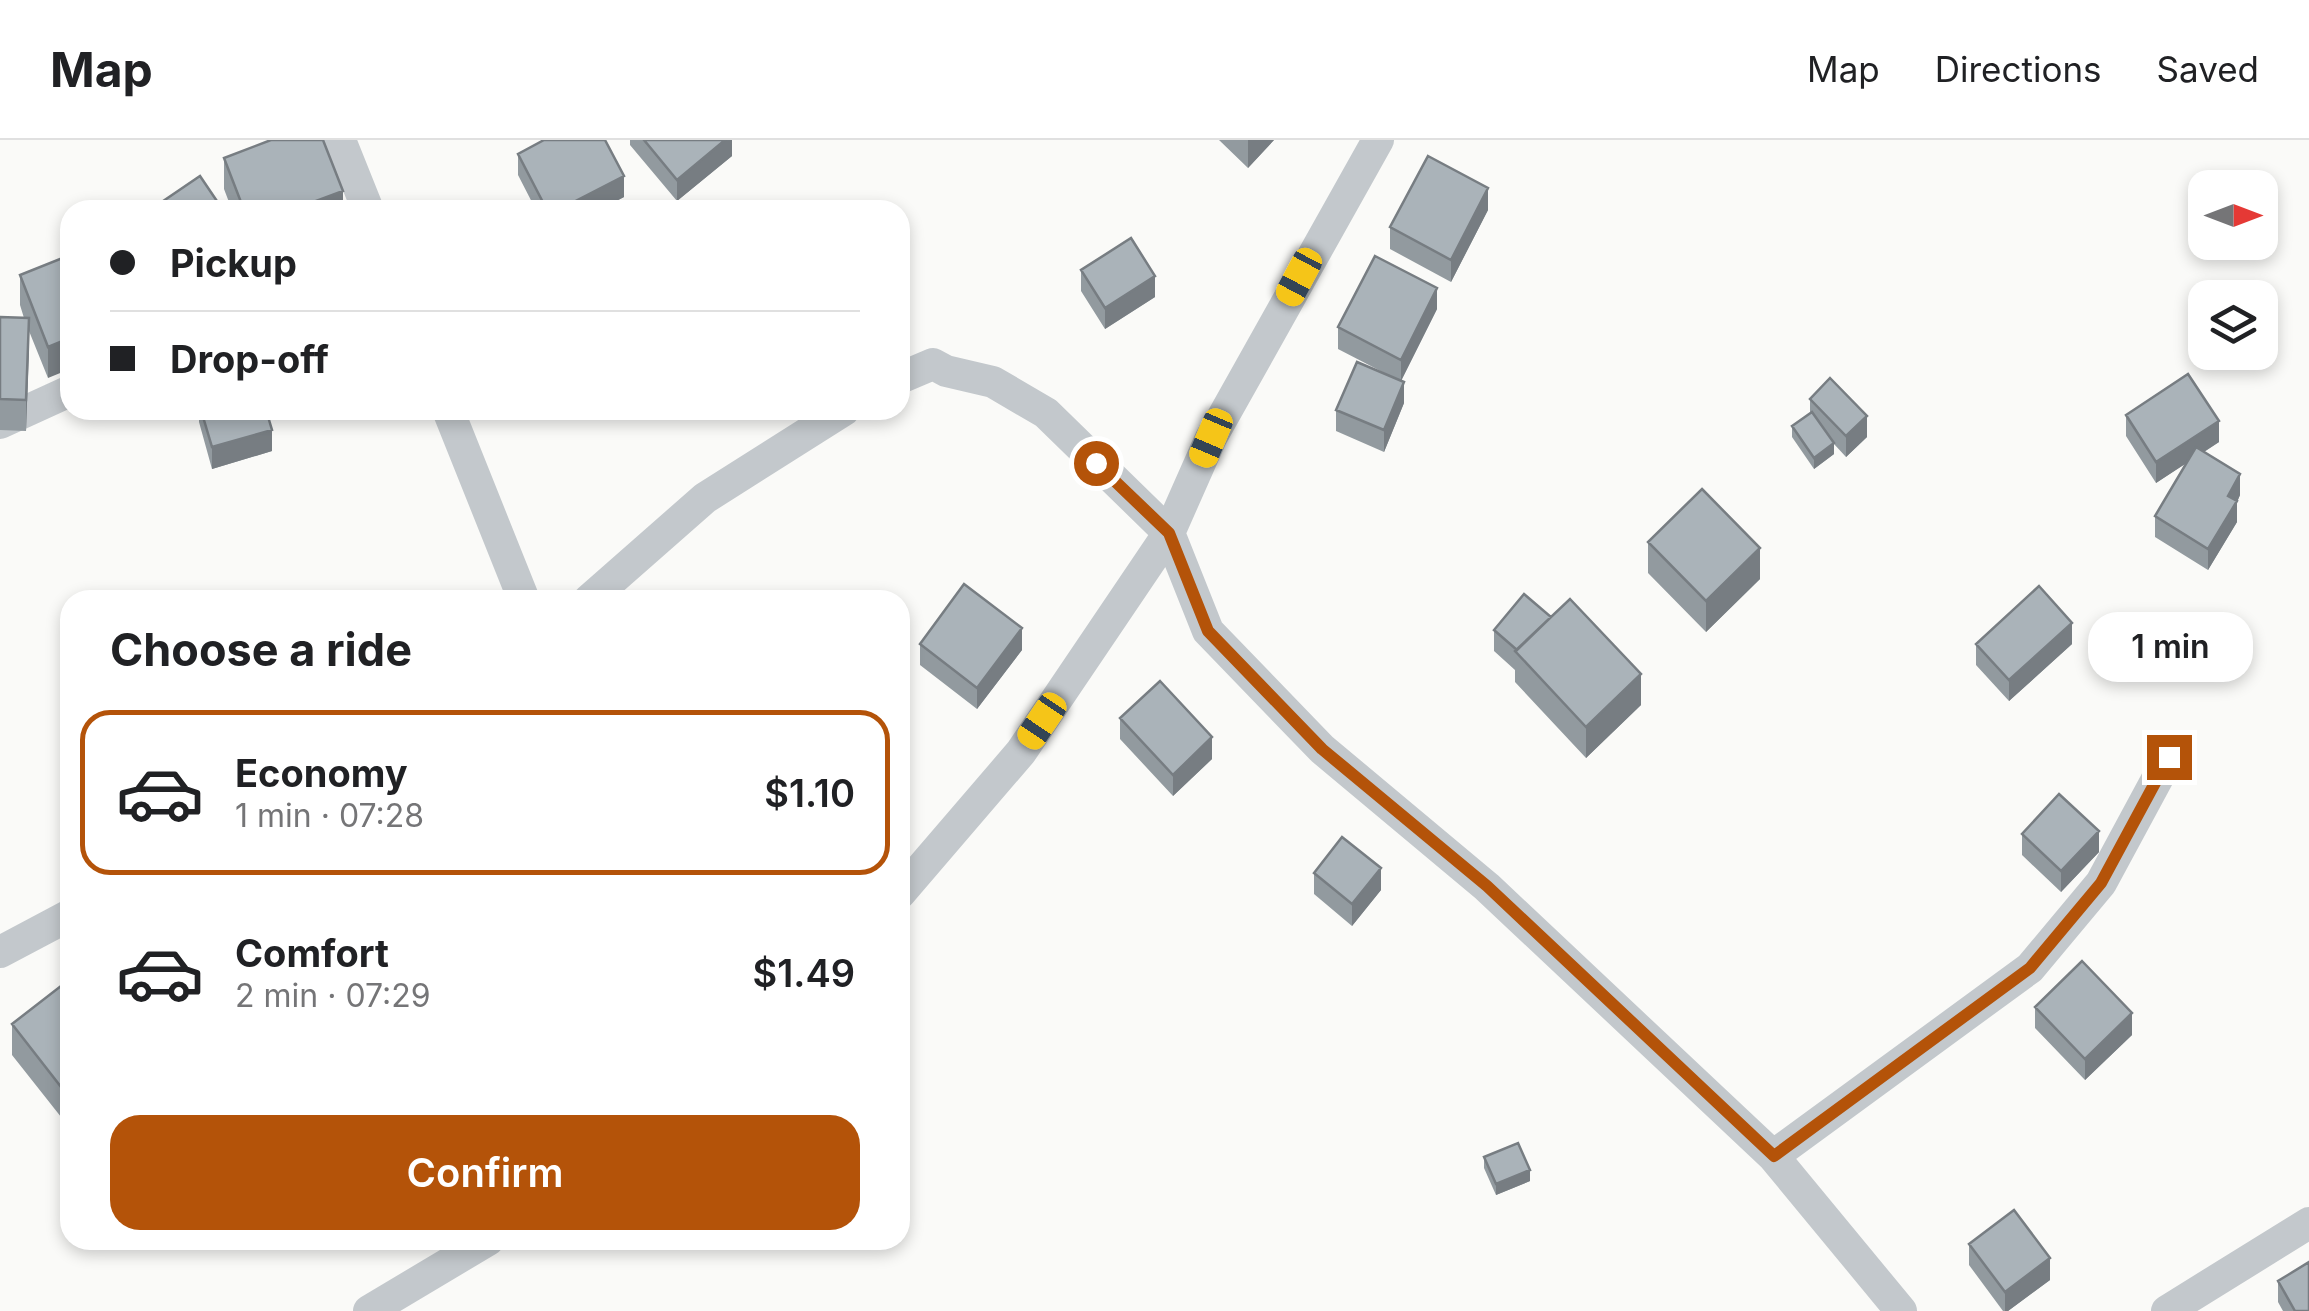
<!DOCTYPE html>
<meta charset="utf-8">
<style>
body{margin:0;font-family:Inter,sans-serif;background:#f2f2f2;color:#202124;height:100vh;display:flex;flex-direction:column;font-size:38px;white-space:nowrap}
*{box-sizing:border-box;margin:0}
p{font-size:32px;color:#757577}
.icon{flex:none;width:55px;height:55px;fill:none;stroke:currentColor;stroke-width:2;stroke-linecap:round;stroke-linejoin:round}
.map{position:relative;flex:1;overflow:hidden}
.panel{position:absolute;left:60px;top:450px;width:850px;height:660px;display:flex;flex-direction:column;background:#fff;border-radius:30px;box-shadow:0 5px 15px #0003}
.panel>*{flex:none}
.guide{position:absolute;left:60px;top:60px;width:850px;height:220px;border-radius:30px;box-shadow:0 5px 15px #0003;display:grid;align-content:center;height:220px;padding:0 50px;background:#fff}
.needle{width:65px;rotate:90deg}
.controls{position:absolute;left:2188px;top:30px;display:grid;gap:20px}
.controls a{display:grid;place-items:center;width:90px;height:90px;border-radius:20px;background:#fff;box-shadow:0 5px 15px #0003;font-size:50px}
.end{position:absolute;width:45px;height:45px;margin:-22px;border:12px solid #b45309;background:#fff;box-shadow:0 0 0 5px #fff}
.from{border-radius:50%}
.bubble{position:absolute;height:70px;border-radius:30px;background:#fff;box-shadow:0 5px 15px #0003;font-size:32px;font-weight:600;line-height:70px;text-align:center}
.car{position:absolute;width:30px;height:60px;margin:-30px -15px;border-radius:12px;box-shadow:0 0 8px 2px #0007;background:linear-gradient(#f5c518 24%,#345 0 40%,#f5c518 0 76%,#345 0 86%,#f5c518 0)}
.guide b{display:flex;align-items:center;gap:35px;height:95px;font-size:38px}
.guide b+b{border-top:2px solid #e0e0e0}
.guide i{width:25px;height:25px;background:#202124}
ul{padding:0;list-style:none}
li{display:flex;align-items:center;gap:30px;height:165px;margin:0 20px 15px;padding:0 30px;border:5px solid transparent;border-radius:30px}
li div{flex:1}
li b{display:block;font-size:38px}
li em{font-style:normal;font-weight:600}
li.current{border-color:#b45309}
li>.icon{width:90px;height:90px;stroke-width:1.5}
h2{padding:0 50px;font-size:45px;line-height:120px}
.primary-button{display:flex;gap:20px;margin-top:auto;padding:20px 50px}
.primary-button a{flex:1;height:115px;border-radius:30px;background:#b45309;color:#fff;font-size:40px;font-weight:600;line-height:115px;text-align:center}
header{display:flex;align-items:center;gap:60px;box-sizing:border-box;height:140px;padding:0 50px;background:#fff;border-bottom:2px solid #e0e0e0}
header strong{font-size:48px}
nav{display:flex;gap:55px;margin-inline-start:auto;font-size:35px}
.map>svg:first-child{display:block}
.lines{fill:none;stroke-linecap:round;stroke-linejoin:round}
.minor{stroke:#c3c8cc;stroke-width:32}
.wall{fill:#929a9f}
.shaded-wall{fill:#777d82}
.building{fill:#aab3b9;stroke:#777d82;stroke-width:2.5}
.route{stroke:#b45309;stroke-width:12}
</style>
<header>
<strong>Map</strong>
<nav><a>Map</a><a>Directions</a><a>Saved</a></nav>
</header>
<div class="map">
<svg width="2309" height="1171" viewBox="0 0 2309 1171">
<rect width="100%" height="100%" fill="#fafaf8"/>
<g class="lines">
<path class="minor" d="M340 0 368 70
M1378 0 1211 298 1169 393 1208 491 1322 609 1487 747 1773 1016 1901 1171
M900 238 933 224 946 231 993 242 1046 273 1169 393 1021 612 900 753
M448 270 524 460
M0 283 70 251
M589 460 705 358 844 270
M0 812 70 775
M1773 1016 2030 828 2101 743 2169 617
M369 1171 488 1100
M2167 1171 2309 1083"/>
</g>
<path class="wall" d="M630 0H732V16L677 61 630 5Z
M1219 0H1274L1248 28Z
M518 14 624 57 599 70H536L518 35Z
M224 18 343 70H232L224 49Z
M1488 70 1451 142 1390 109V87Z
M70 115 48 238 29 191 26 291 0 290V177L24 178 20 165V135Z
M1081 130 1155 157 1105 189 1081 151Z
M1437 169 1401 241 1404 263 1384 312 1336 291V270L1396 239 1338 209V187Z
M1810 259 1867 297 1846 317 1834 304V314L1814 329 1792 297V286L1810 274Z
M199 270H266L272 311 212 329 199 282Z
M2126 275 2219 302 2204 312 2240 355 2237 362V382L2208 430 2155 397V376L2186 323 2156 343 2126 296Z
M1648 402 1760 439 1706 492 1648 433Z
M1494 490 1641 565 1586 618 1515 542V530L1494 511Z
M920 504 1022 510 977 569 920 525Z
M1976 504H2072L2009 561 1976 525Z
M1120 578 1212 619 1173 656 1120 599Z
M2022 694 2099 712 2061 752 2022 715Z
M1314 733 1381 750 1352 786 1314 754Z
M70 839V978L65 982 12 915V884Z
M2035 867 2132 895 2085 940 2035 888Z
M1484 1017 1530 1041 1496 1055 1484 1028Z
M1969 1104 2050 1140 2008 1171H2003L1969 1125Z
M2278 1141 2309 1171H2283L2278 1162Z"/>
<path class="shaded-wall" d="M725 0H732V16L677 61V40Z
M1248 0H1274L1248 28Z
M624 36V57L599 70H558Z
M1488 48V70L1451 142V120Z
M343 51V70H316V61Z
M1155 136V157L1105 189V168Z
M1437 148V169L1401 241V220Z
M29 178V209L26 291V260Z
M70 198V229L48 238V207Z
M1404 242V263L1384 312V290Z
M1867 276V297L1846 317V296Z
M2219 281V302L2156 343V322Z
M272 290V311L212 329V307Z
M1834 303V314L1814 329V318Z
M2240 334V355L2237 362V382L2208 430V409L2228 356Z
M1760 408V439L1706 492V461Z
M2072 483V504L2009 561V540Z
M1022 488V510L977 569V548Z
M1641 534V565L1586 618V587Z
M1212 597V619L1173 656V635Z
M2099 691V712L2061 752V731Z
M1381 728V750L1352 786V764Z
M2132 873V895L2085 940V919Z
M70 947V978L65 982V952Z
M1530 1030V1041L1496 1055V1044Z
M2050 1118V1140L2008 1171H2005V1152Z"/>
<path class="building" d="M271 0H323L343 51 316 61 320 70H244L224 18Z
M544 0H605L624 36 558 70H547L518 14Z
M644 0H725L677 40Z
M1428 16 1488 48 1451 120 1390 87Z
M200 36 223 70H150Z
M1131 98 1155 136 1105 168 1081 130Z
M70 115V198L48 207 20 135Z
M1375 116 1437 148 1401 220 1338 187Z
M0 177 29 178 26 260 0 259Z
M1357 222 1404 242 1384 290 1336 270Z
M2188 234 2219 281 2156 322 2126 275Z
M1830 238 1867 276 1846 296 1810 259Z
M201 270H266L272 290 212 307Z
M1812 272 1834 303 1814 318 1792 286Z
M2196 307 2240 334 2228 356 2237 361 2208 409 2155 376Z
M1702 349 1760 408 1706 461 1648 402Z
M964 444 1022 488 977 548 920 504Z
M2039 446 2072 483 2009 540 1976 504Z
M1524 454 1551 477 1517 510 1494 490Z
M1570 459 1641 534 1586 587 1515 511Z
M1160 541 1212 597 1173 635 1120 578Z
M2059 654 2099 691 2061 731 2022 694Z
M1342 697 1381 728 1352 764 1314 733Z
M2082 821 2132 873 2085 919 2035 867Z
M70 839V947L65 952 12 884Z
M1518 1003 1530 1030 1496 1044 1484 1017Z
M2014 1070 2050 1118 2005 1152 1969 1104Z
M2309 1122V1171H2295L2278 1141Z"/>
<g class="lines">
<path class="route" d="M1096 323 1169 393 1208 491 1322 609 1487 746 1774 1016 2030 828 2101 743 2169 617"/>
</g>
</svg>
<div class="controls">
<a><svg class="needle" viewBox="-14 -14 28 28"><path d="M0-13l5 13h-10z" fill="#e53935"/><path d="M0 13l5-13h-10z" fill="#757577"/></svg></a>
<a><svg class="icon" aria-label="layers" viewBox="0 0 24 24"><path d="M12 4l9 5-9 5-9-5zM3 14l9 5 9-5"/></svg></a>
</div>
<i class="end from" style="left:1096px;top:323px"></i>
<i class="end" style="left:2169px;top:617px"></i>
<div class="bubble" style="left:2088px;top:472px;width:165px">1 min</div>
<i class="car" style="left:1299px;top:137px;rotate:208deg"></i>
<i class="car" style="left:1211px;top:298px;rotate:203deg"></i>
<i class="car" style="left:1042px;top:581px;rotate:214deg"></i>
<div class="guide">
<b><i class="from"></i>Pickup</b>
<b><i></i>Drop-off</b>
</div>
<section class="panel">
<h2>Choose a ride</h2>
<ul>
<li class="current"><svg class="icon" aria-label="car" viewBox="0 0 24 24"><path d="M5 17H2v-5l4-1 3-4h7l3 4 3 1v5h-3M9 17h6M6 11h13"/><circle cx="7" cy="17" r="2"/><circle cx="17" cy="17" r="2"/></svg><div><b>Economy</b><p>1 min · 07:28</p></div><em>$1.10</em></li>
<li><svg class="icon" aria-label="car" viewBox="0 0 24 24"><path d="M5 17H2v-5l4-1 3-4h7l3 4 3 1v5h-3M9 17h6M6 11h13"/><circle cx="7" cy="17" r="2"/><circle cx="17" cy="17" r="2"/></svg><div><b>Comfort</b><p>2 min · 07:29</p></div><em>$1.49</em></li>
</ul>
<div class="primary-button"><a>Confirm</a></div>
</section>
</div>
